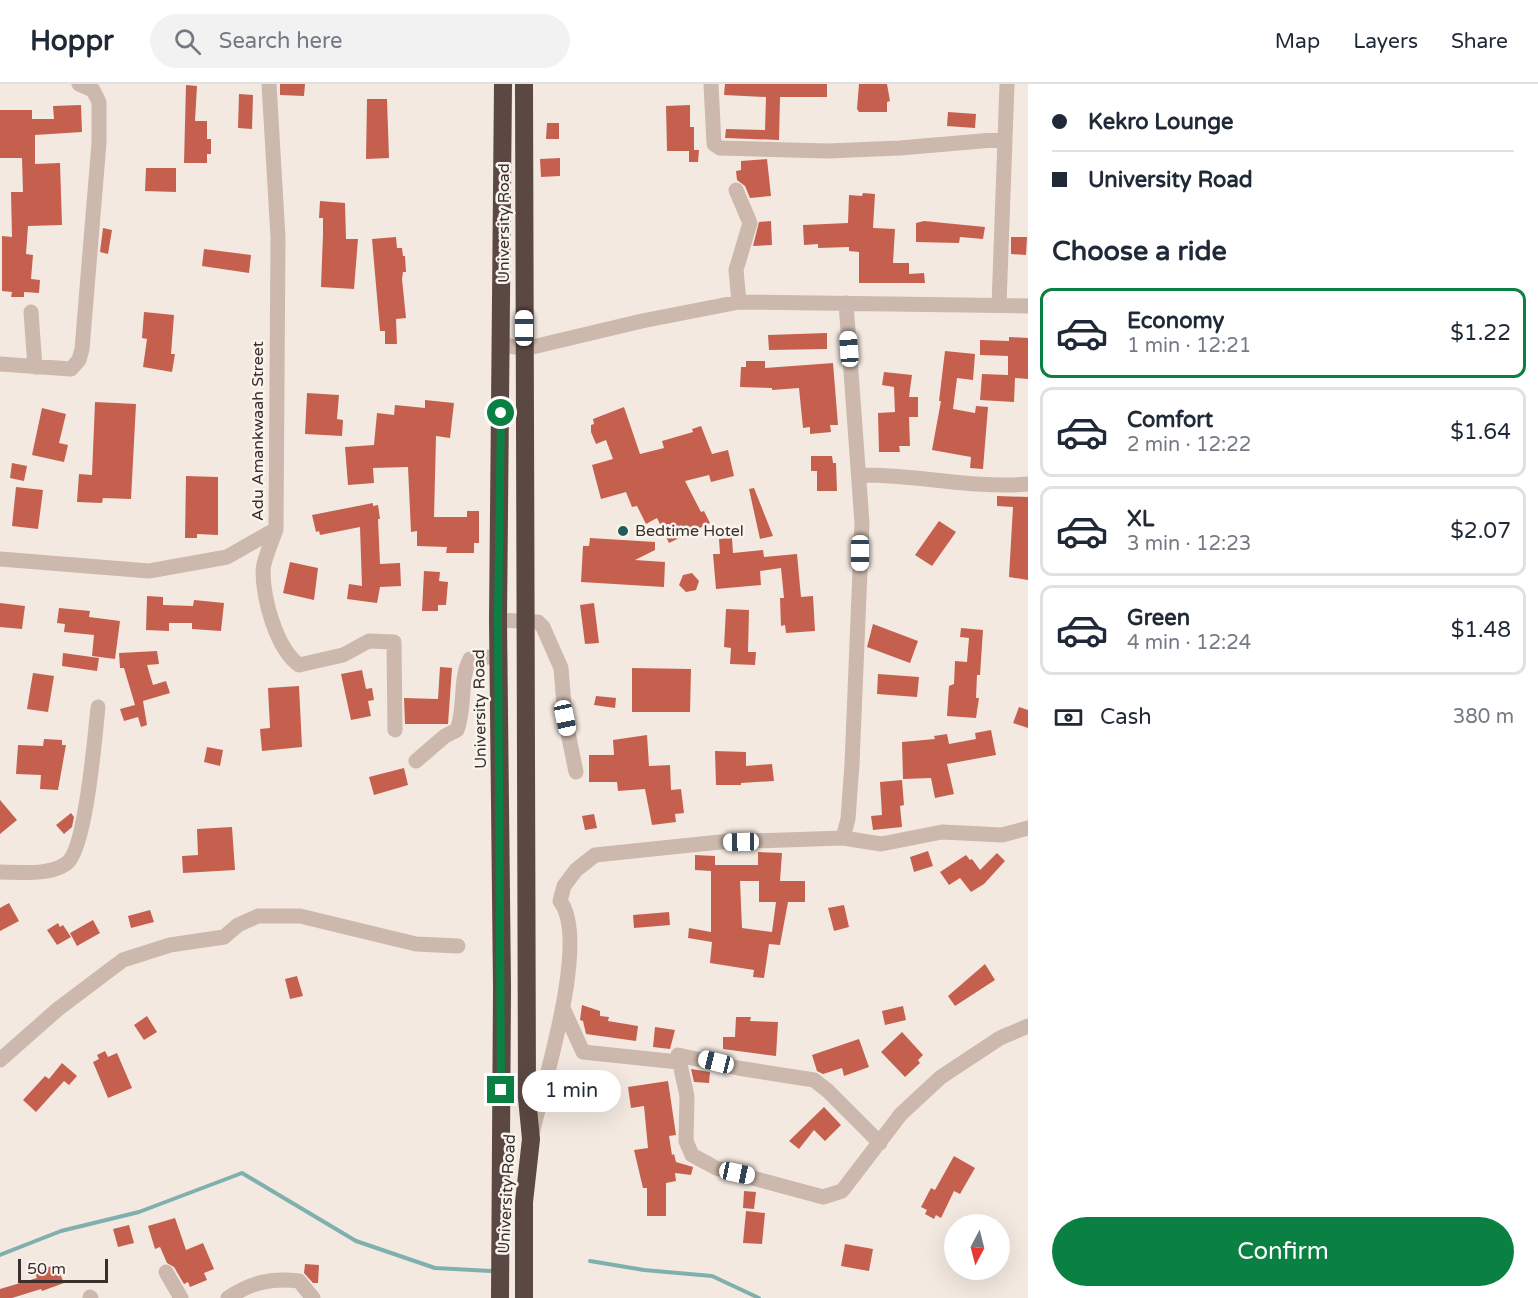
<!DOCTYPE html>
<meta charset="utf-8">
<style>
body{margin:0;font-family:"Varela Round",sans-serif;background:#f2f2f3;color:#1f2937;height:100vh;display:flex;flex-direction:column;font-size:22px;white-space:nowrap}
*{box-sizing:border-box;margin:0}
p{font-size:20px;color:#747a83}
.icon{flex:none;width:33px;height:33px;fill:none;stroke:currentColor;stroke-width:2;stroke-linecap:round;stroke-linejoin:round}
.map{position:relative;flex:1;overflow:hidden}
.side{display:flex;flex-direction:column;background:#fff;width:510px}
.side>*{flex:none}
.guide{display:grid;align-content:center;height:132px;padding:0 24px;background:#fff}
.needle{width:39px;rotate:187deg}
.tools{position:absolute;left:944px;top:1130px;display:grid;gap:12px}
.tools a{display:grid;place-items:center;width:66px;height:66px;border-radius:50%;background:#fff;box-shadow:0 6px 24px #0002;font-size:30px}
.scale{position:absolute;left:18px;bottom:15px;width:90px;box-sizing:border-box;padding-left:6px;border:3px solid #3a2f2b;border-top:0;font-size:16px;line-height:21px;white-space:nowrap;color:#3a2f2b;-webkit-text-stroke:4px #faf4ee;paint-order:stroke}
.end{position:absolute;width:27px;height:27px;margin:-14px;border:8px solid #0b8043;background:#fff;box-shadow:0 0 0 3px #fff}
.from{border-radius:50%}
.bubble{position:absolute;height:42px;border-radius:21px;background:#fff;box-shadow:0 6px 24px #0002;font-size:20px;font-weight:600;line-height:42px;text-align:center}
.car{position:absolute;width:18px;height:36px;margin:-18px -9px;border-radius:8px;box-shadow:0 0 4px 2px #0007;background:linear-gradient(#fff 24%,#345 0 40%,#fff 0 76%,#345 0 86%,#fff 0)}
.guide b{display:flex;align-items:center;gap:21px;height:57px;font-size:22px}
.guide b+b{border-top:2px solid #e0e1e3}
.guide i{width:15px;height:15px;background:#1f2937}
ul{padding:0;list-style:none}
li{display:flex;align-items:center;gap:18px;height:90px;margin:0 12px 9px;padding:0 12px;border:3px solid #e0e1e3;border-radius:12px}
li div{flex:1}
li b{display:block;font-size:22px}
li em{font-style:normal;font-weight:600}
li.current{border-color:#0b8043}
li>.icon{width:54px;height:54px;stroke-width:1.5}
h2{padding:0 24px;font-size:27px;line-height:72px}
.pay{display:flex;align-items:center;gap:15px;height:66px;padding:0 24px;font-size:22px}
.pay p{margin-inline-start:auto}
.button{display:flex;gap:12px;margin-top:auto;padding:12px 24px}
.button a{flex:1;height:69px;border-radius:36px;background:#0b8043;color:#fff;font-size:24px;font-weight:600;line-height:69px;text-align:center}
header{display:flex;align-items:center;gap:36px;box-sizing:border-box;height:84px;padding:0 30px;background:#fff;border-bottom:2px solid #e0e1e3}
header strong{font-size:28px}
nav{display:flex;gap:33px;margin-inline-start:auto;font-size:21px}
.search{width:420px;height:54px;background:#f2f2f3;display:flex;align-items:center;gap:15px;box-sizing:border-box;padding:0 21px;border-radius:33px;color:#747a83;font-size:22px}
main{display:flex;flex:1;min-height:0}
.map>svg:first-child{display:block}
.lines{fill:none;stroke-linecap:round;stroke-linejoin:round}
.stream{stroke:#80b0ae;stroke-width:4}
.building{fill:#c5604e;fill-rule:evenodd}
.minor{stroke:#ccb8ac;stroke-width:15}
.highway{stroke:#5b4842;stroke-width:18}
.route{stroke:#0b8043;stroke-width:8}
.poi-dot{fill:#205c5b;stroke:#faf4ee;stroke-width:2}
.labels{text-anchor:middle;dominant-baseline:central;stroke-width:5;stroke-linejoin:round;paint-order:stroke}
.street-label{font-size:16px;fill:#3a2f2b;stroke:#faf4ee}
.poi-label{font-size:16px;fill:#3a2f2b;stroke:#faf4ee;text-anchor:start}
</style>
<header>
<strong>Hoppr</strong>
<div class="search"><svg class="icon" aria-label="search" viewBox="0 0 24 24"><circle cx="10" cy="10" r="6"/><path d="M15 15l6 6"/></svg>Search here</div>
<nav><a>Map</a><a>Layers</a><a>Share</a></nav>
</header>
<main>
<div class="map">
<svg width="1028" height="1214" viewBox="0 0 1028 1214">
<rect width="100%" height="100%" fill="#f3e9e1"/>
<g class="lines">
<path class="stream" d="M0 1171 61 1147 139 1128 242 1089 356 1157 435 1184 491 1187
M590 1177 644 1186 712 1192 759 1214"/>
</g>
<path class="building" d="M280 0H305L304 12 280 11Z
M725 0H827V13H780L779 56 725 54 726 45 765 46 766 13 724 11Z
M859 0H887L890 17 887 18V28H859L857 25Z
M186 1 197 2 195 37H207V55H211V70H207V79H184Z
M239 10 253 11 252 45 238 44Z
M367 15H387L389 74 366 75Z
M81 21 82 48 35 51V80L60 79 62 141 28 142 26 170 33 171 31 195 40 196 39 209 24 208V213H11L12 208 2 207V152L12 153 11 108H23L22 74H0V26H32V35H54L53 22Z
M690 21V43H694V66H699L698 78H689V67H667L666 22Z
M948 28 976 30 975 44 947 42Z
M547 39H559V55H546Z
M560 74V92L541 93 540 75Z
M767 75 771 112 750 114 745 102 737 96 736 87 741 86V77Z
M146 84H176V108L145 107Z
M863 109 875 110 873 144 895 145 893 179H909V190L924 189 925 199H859V168L849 167V163L818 164V160L804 161 803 141 848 139 849 111 862 112Z
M320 117 345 119 346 155H358L354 205 321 203 323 150V134H319Z
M771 137 772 161 753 162 759 138Z
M924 137 985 143 983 155 960 153 959 159 916 158V139Z
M103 144 112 146 108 170 100 168Z
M396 153 397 164H402L403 172H405L406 188H403L402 195 406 234 396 235 397 260H385V247H380L372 155Z
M1011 153H1027L1026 171 1011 170Z
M204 165 251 171 249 189 202 182Z
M144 228 174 231 171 270H175L172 288 143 283 147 255 142 254Z
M827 249V265L769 266 768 251Z
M1009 253 1028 254V295L1015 294 1014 318 980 316 982 290 1008 291V272L980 271V256L1009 257Z
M945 267 975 270 973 296 957 294 953 325 975 329 976 322 988 323 983 385 970 384 971 373 932 366 941 317H939Z
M746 277H765V284L833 279 838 341H830L831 348 810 350V343L803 344 799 304 772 306V304L740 303 741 283H746Z
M884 288 912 291 909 313H918V333H909L910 362H899L900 368H879L878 329 895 328 894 303 882 301Z
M307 309 339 311 337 335 343 336 342 352 305 350Z
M425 316 454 319 450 354 436 352 434 433H467V427H479V459H474V469H446L447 463 417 462V447L411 448 408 383 373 384 374 399 348 401 345 363 374 361 377 329 394 331 395 321 425 324Z
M95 318 136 320 131 415 103 414 102 419 77 418 79 390 92 391Z
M624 323 640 370 664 364 662 357 693 348 692 345 701 342 712 370 728 366 734 392 711 398 709 391 685 397 701 428 704 427 710 439 669 459 657 434 646 440 637 422 632 423 626 408 601 415 592 381 613 375 606 356 596 360 591 348V341L594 340 593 335Z
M42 324 66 330 59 359 68 361 64 378 32 371Z
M811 372H832L833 379H836L837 407H817V387H811Z
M12 379 27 382 24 397 10 394Z
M186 392 218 393V451L197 450V454H185Z
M16 403 43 406 38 445 12 442Z
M754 404 773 452 760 455 749 405Z
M997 412 1028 413V496L1009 493 1013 423 997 422Z
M373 419V422L378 421 380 435H378L380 480 400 479 401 502 380 503 377 519 347 515 349 500 362 502 360 443 320 451 319 447 316 448 312 431Z
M939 437 956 448 932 482 915 471Z
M590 454 655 458V466L635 476 665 478 664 503 581 498 583 462H589Z
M732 454 733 469 763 466 764 473 797 470 801 513 813 512 815 547 786 549 785 541 781 542 780 514H784L781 484 760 487 761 501 716 505 713 470H720L719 455Z
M290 478 318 484 314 516 283 509Z
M424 487 440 488 439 497 448 498 446 521H438V527H422Z
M692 489 699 497 696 506 686 508 679 501 683 491Z
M147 512 163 513V521L193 522 194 516 224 519 221 547 192 545V539H169V547L146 546Z
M0 519 25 522 22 545 0 543Z
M594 519 599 559 585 560 580 521Z
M59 524 90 527 89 533 120 537 115 575 92 572 94 551 64 548 65 540 57 539Z
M726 525 749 526 748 568H756L755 581 730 580 731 564 724 563Z
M873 540 918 557 910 579 867 563Z
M961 544 983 546 980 591H977L976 614H979L976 634 947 632 949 602 954 600 955 577 967 578 969 554 960 553Z
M157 567 159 580 147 581 153 601 166 597 170 609 143 617 147 641 141 643 138 633 124 637 120 625 135 621 124 584H120L119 569Z
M63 569 99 574 97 587 62 582Z
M440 583 452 584 448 640H405L404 614 438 615Z
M632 584 691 585 690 628H632Z
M362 586 366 605 372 604 374 616 368 617 371 632 351 636 341 590Z
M33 589 54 592 48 628 27 625Z
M878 590 919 593 917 613 877 610Z
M299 602 302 663 262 667 260 645 270 644 268 604Z
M596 612 616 614 615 624 594 621Z
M1019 623 1028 626V644L1013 639Z
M991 646 996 671 947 680 954 710 935 714 931 694 903 695 902 658 935 655 934 652 947 650 949 660 976 655 975 649Z
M647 651 649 682 670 681 671 706 681 705 684 729 675 730 676 738 652 741 645 705 618 707 617 698H589V671H614L613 656Z
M44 655 62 656V661H66L58 706 40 705 41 691 16 690 18 661 43 662Z
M207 663 223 666 220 682 204 678Z
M715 667 746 668V682L772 680 774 697 741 699V701H716Z
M404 684 408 701 374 711 369 693Z
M902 696 904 721 900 722 902 743 873 746 871 732 882 731 880 698Z
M0 716 17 736 0 750Z
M71 729 74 733 72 743 64 750 56 741Z
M594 730 597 744 585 746 582 732Z
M232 743 235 786 183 789 182 772 198 771 197 745Z
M928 767 933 782 914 788 910 773Z
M758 768 782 769 780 797H805V818H788L780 861 769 860 764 894 753 893 754 886 710 879 712 858 688 854 689 844 711 848V787L695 786V771L715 772V781H758ZM740 797H759V818H776L772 848 742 844Z
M997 769 1005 777 984 800 971 808 960 794 949 801 940 788 966 771 970 776 972 775 980 786Z
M9 819 19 837 0 847V824Z
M844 821 849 843 834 847 828 824Z
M150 826 154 838 131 844 128 832Z
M669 828 670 841 634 844 633 831Z
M93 836 100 849 77 862 70 849Z
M58 839 60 843 63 841 71 853 57 861 47 846Z
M985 880 995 896 955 922 948 912Z
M297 892 303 912 290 915 285 895Z
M582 921 600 927V932L609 933 608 937 638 942 636 957 586 950 583 937 580 936Z
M903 922 906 936 885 941 882 927Z
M147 932 157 948 144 956 134 941Z
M736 933H751L750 937 778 938 776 972 723 965V953H735Z
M655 943 675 946 670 965 653 963Z
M902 948 923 971 918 976 920 979 905 993 881 968Z
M859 955 869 983 844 992 842 984 823 990 817 987 812 971Z
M105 967 108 973 117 969 132 1004 108 1014 93 978 99 975 97 971Z
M62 979 77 992 69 1001 64 997 36 1028 23 1016 45 992 49 995Z
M691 985 710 988 709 999 694 998Z
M668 997 676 1051 669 1052 672 1071 674 1070 676 1078 693 1083 691 1091 675 1089 676 1097 666 1099V1132H647V1104H643L634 1066 648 1064 644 1022 631 1024 628 1003Z
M824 1023 841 1041 825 1057 814 1046 799 1065 789 1057Z
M954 1072 975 1084 960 1110 954 1107 941 1134 936 1131 934 1135 925 1130 927 1126 921 1123 931 1104 935 1106Z
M744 1107 756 1108 754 1125 743 1124Z
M746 1127 765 1129 762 1160 743 1159Z
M175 1134 186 1166 203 1159 214 1185 204 1189 207 1196 190 1203 188 1198 184 1200 174 1183 167 1179 160 1163 155 1165 148 1142Z
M129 1141 134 1159 118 1163 113 1145Z
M845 1160 873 1165 869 1187 841 1182Z
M56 1180 64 1199 42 1207 41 1205 12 1214H0V1205L37 1194 35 1189Z
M305 1180 319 1181 318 1199H313L304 1189Z"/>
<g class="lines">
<path class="minor" d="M711 0 714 60 720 64 828 67 900 64 1005 55
M736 106 750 139 736 186 739 218
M999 221 1007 0
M31 228 35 283
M501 260 524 265 642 237 739 218 1028 222
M0 280 71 285 79 276 82 265 99 59V18L93 6 79 0
M860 391C916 390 971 405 1028 400
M276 445C272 458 264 474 263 486 263 515 276 564 299 581L343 571 369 557 394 558 395 646
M0 475 149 487 227 473 276 445 278 153 269 0
M498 536 538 538 543 543 561 584 565 634 576 688
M416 677 445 652 457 646C466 623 459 596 470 575L499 572
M843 754 881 760 942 748 1002 751 1028 744
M0 788C20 788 50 792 67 779 86 764 95 651 98 623
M563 924 583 968 678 978
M0 976 58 925 123 876 170 861 224 853 238 841 258 832H300L416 860 458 862
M533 1046C544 998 590 855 560 817L564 802 576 786 595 771 720 758 843 754 848 735 852 680 862 439 846 219
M880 1059 828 1007 814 996 738 984 678 971 687 1012 686 1057 692 1071 716 1084 823 1113 842 1107 901 1030 941 993 1000 954 1028 942
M166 1188 181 1214
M90 1213 91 1214
M228 1214C251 1198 272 1194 299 1197L313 1214"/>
<path class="highway" d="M524 0 527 1014 531 1055 524 1118V1214
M500 1214 502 904 498 536 503 0"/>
</g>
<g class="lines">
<path class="route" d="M501 329 498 536 501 1006"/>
</g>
<circle class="poi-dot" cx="623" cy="447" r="6"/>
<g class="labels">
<g class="street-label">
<text transform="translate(504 139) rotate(-90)">University Road</text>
<text transform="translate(258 347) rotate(-90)">Adu Amankwaah Street</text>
<text transform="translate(480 625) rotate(-91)">University Road</text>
<text transform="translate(507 1110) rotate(-87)">University Road</text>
</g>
<g class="poi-label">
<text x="635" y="447">Bedtime Hotel</text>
</g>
</g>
</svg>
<div class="tools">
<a><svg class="needle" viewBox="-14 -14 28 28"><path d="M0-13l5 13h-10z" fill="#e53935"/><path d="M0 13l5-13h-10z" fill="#747a83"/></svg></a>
</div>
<div class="scale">50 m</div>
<i class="end from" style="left:501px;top:329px"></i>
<i class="end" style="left:501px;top:1006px"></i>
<div class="bubble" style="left:522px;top:986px;width:99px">1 min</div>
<i class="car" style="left:524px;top:244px;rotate:0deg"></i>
<i class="car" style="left:849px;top:265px;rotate:356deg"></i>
<i class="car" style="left:860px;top:469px;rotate:180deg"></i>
<i class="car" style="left:565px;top:634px;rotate:168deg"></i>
<i class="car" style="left:741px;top:758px;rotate:269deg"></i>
<i class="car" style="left:716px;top:978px;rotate:284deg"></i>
<i class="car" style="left:737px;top:1089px;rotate:102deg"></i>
</div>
<section class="side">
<div class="guide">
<b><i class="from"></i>Kekro Lounge</b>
<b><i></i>University Road</b>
</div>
<h2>Choose a ride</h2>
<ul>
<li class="current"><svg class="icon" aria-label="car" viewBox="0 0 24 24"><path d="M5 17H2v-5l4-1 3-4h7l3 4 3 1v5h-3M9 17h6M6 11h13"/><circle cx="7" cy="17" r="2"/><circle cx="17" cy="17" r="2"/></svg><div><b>Economy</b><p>1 min · 12:21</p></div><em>$1.22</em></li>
<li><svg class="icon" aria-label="car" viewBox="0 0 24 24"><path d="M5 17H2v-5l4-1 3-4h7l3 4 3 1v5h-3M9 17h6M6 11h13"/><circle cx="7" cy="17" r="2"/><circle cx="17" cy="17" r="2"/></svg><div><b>Comfort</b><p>2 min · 12:22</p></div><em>$1.64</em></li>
<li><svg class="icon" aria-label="car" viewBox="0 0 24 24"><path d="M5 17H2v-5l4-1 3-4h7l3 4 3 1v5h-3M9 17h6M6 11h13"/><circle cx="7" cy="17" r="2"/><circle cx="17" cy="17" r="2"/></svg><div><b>XL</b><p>3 min · 12:23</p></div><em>$2.07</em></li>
<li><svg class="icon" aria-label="car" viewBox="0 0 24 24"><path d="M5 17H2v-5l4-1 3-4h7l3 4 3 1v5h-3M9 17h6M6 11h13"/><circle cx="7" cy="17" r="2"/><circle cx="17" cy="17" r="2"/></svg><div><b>Green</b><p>4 min · 12:24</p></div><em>$1.48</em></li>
</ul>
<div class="pay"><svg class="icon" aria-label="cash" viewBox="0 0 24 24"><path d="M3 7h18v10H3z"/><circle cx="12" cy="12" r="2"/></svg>Cash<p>380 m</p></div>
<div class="button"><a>Confirm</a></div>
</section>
</main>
